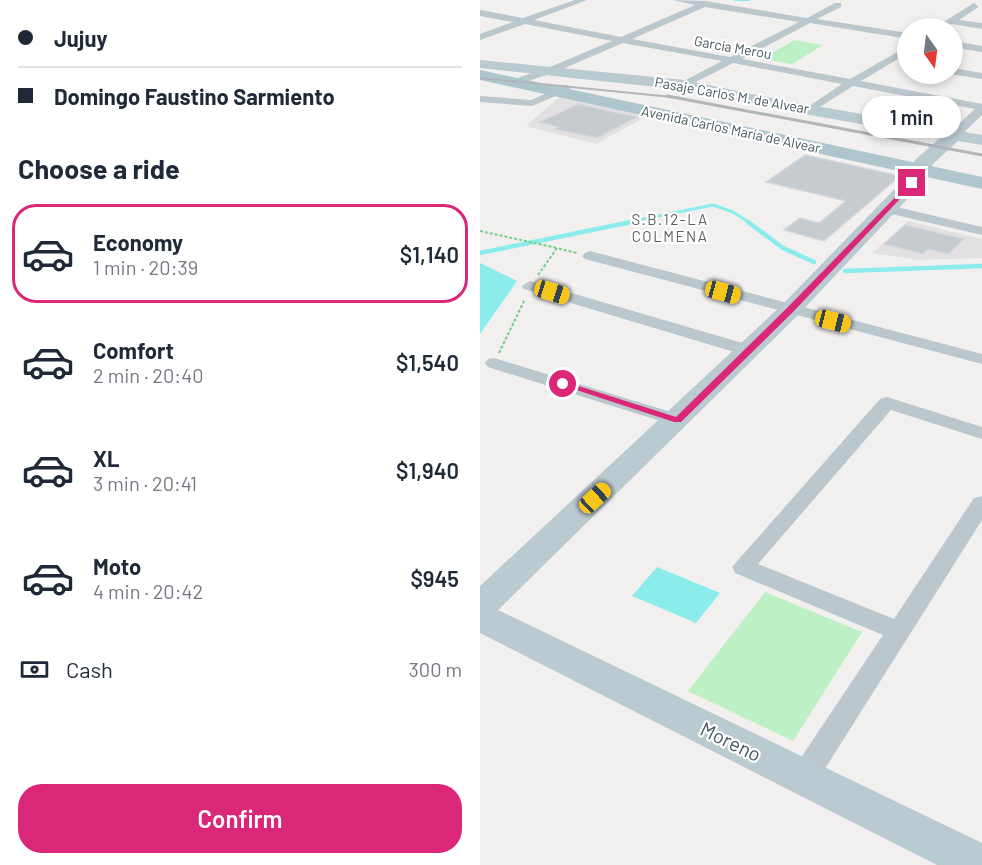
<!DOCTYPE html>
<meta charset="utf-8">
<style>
body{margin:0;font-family:Barlow,sans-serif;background:#f2f2f3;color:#1f2937;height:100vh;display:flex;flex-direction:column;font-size:22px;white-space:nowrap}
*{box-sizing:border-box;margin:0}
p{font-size:20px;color:#747a83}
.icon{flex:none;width:33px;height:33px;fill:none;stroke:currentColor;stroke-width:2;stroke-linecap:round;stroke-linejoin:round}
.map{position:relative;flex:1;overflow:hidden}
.side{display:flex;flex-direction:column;background:#fff;width:480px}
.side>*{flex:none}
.guide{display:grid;align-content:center;height:132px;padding:0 18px;background:#fff}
.needle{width:39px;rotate:166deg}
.tools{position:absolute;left:417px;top:18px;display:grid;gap:12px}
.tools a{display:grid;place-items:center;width:66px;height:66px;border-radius:50%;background:#fff;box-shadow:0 3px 9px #0003;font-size:30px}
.end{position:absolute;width:27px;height:27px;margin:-14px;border:8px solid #db2777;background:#fff;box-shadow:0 0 0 3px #fff}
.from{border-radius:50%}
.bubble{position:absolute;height:42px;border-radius:21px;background:#fff;box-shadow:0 3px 9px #0003;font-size:20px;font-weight:600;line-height:42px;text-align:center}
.car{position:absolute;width:18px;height:36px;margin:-18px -9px;border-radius:8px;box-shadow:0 0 4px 2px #0007;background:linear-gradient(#f5c518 24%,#345 0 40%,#f5c518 0 76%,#345 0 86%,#f5c518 0)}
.guide b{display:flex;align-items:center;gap:21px;height:57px;font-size:22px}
.guide b+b{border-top:2px solid #e0e1e3}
.guide i{width:15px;height:15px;background:#1f2937}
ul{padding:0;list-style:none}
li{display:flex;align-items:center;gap:18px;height:99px;margin:0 12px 9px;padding:0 6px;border:3px solid transparent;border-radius:24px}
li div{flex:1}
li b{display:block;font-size:22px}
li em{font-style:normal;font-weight:600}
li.active{border-color:#db2777}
li>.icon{width:54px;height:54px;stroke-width:1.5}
h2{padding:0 18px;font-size:27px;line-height:72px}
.pay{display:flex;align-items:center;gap:15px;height:66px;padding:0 18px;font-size:22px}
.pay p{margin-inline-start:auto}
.action{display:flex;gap:12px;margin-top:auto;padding:12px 18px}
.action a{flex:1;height:69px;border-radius:24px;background:#db2777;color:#fff;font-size:24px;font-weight:600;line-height:69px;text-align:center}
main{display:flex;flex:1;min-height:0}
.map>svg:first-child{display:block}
.education{fill:#e3e0e2}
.green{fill:#bdf0c5}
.water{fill:#8aedec}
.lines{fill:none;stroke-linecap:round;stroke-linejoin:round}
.stream-far2{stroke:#8aedec;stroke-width:2}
.stream-far1{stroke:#8aedec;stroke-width:3}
.stream{stroke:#8aedec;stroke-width:4.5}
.building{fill:#c6cbcf;stroke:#d3d7db;stroke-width:1.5}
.path{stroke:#74ce8e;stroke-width:2;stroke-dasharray:3 2;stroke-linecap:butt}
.street{fill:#bac7cc;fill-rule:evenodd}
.secondary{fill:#bacad1;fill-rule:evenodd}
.primary{fill:#aec5ce;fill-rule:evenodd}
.rail-far1{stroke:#b1b6b9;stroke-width:2}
.rail{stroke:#b1b6b9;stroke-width:3}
.route{fill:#db2777}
.labels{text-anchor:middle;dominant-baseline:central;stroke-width:4.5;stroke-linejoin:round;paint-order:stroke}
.far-street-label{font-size:14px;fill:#47575d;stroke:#fff}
.far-neighbourhood-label{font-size:15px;letter-spacing:1.5px;fill:#5b6164;stroke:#fff}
.near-street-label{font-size:20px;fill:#47575d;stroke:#fff}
</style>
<main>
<section class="side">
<div class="guide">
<b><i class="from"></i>Jujuy</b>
<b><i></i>Domingo Faustino Sarmiento</b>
</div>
<h2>Choose a ride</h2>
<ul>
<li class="active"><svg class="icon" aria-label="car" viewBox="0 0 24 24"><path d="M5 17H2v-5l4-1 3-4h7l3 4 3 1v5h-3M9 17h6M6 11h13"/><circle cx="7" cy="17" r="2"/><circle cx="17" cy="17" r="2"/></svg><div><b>Economy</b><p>1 min · 20:39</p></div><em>$1,140</em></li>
<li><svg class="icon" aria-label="car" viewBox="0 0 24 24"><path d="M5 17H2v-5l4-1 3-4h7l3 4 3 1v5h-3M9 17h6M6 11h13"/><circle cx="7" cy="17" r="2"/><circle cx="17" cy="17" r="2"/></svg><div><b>Comfort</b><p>2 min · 20:40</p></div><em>$1,540</em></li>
<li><svg class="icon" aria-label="car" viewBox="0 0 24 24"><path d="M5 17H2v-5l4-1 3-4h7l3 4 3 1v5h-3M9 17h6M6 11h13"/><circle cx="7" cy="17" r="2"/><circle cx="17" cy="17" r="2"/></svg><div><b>XL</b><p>3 min · 20:41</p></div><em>$1,940</em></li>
<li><svg class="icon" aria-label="car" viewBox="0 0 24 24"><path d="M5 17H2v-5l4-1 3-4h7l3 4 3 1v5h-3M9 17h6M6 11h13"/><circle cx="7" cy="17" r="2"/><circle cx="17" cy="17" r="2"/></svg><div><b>Moto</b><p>4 min · 20:42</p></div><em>$945</em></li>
</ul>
<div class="pay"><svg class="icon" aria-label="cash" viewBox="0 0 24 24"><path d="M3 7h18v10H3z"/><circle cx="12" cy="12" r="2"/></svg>Cash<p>300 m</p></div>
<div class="action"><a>Confirm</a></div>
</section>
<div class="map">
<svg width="502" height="865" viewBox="0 0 502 865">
<rect width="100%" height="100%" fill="#f2efef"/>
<path class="education" d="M79 97 167 116 116 144 46 126Z
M428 221 502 239V258L438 260 392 253Z"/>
<path class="green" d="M314 40 343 45 312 64 282 59Z
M285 592 382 632 313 741 208 691Z"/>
<path class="water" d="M0 263 37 281 0 334Z
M177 567 240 593 216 623 152 596Z"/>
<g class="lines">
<path class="stream-far2" d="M255 0H269"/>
<path class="stream-far1" d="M143 223 233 205 253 212 270 223"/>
<path class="stream" d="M268 222 303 248 334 262
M0 253 151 222
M365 271 502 266"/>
</g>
<path class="building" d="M98 104 120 109 157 117 117 138 75 129 78 127 60 122Z
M325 155 420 176 344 241 304 230 320 218 339 223 366 201 286 182Z
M425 225 484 239 469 254 448 249 443 254 404 244Z"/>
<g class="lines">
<path class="path" d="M0 231 77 248
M58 275 77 248 97 253
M19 353 45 299"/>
<path class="street" d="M95 0H107L54 20 141 37 215 5 193 0 225 1 327 18 355 3H361V7L337 19 428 33V39L330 23 262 59 370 79 428 46V53L381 81 502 104V115L478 138H470V132L495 109 373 86 332 112 328 111V107L362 84 253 63 204 88 200 87V83L242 61 143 43 73 73 48 81 43 86H35L34 84 40 77 65 69 132 41 45 24 0 40V34L33 22 0 16V10L43 18ZM225 7 319 22 250 57 152 39Z
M494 3 498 6 497 8 479 20 502 23V29L472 24 465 28H454Z
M472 41 502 46V52L472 47Z
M472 68 502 73V79L470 74H472Z
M86 85 90 86V90L52 106 0 102V96L51 100Z
M408 205 502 227V235L403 212 401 209 403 206Z
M110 251 502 354V364L105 259 102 256 105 253Z
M50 281 273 346 276 350 273 354H261L44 289 42 286Z
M14 358 204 416 207 420 204 424H190L8 367 5 363 8 359Z
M407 397 502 427V439L411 410 278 564 414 619 494 498 502 496V520L334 786 324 789 314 786 310 777 314 768 403 635 255 573 252 567 400 399Z"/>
<path class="secondary" d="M0 60 204 80 296 99 502 135V145L478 141 452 165 453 170 451 174 318 315 18 610 502 843V865H457L0 633V586L302 305 434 169 433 164 435 160 460 138 296 109 204 90 0 68Z"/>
<path class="primary" d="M0 70 502 177V189L0 80Z"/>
<path class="rail-far1" d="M0 78 202 98"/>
<path class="rail" d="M187 96 502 155"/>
</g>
<path class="route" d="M430 182 435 183 313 312 201 422H194L78 384 86 382 196 417 307 308Z"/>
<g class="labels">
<g class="far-street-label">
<text transform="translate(253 47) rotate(10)">García Merou</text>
<text transform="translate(252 95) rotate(10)">Pasaje Carlos M. de Alvear</text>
<text transform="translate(251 129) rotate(12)">Avenida Carlos María de Alvear</text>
</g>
<g class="far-neighbourhood-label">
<text x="190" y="219">S.B.12-LA<tspan x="190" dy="17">COLMENA</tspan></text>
</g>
<g class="near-street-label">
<text transform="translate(251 741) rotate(26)">Moreno</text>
</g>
</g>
</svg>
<div class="tools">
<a><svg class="needle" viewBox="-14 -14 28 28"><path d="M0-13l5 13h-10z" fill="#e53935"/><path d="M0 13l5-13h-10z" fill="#747a83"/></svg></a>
</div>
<i class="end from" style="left:83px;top:384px"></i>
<i class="end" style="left:432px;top:183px"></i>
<div class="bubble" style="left:382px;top:96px;width:99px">1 min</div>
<i class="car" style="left:72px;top:292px;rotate:107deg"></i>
<i class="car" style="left:243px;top:292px;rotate:105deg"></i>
<i class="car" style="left:353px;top:321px;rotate:104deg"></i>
<i class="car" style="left:115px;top:498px;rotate:47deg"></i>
</div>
</main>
